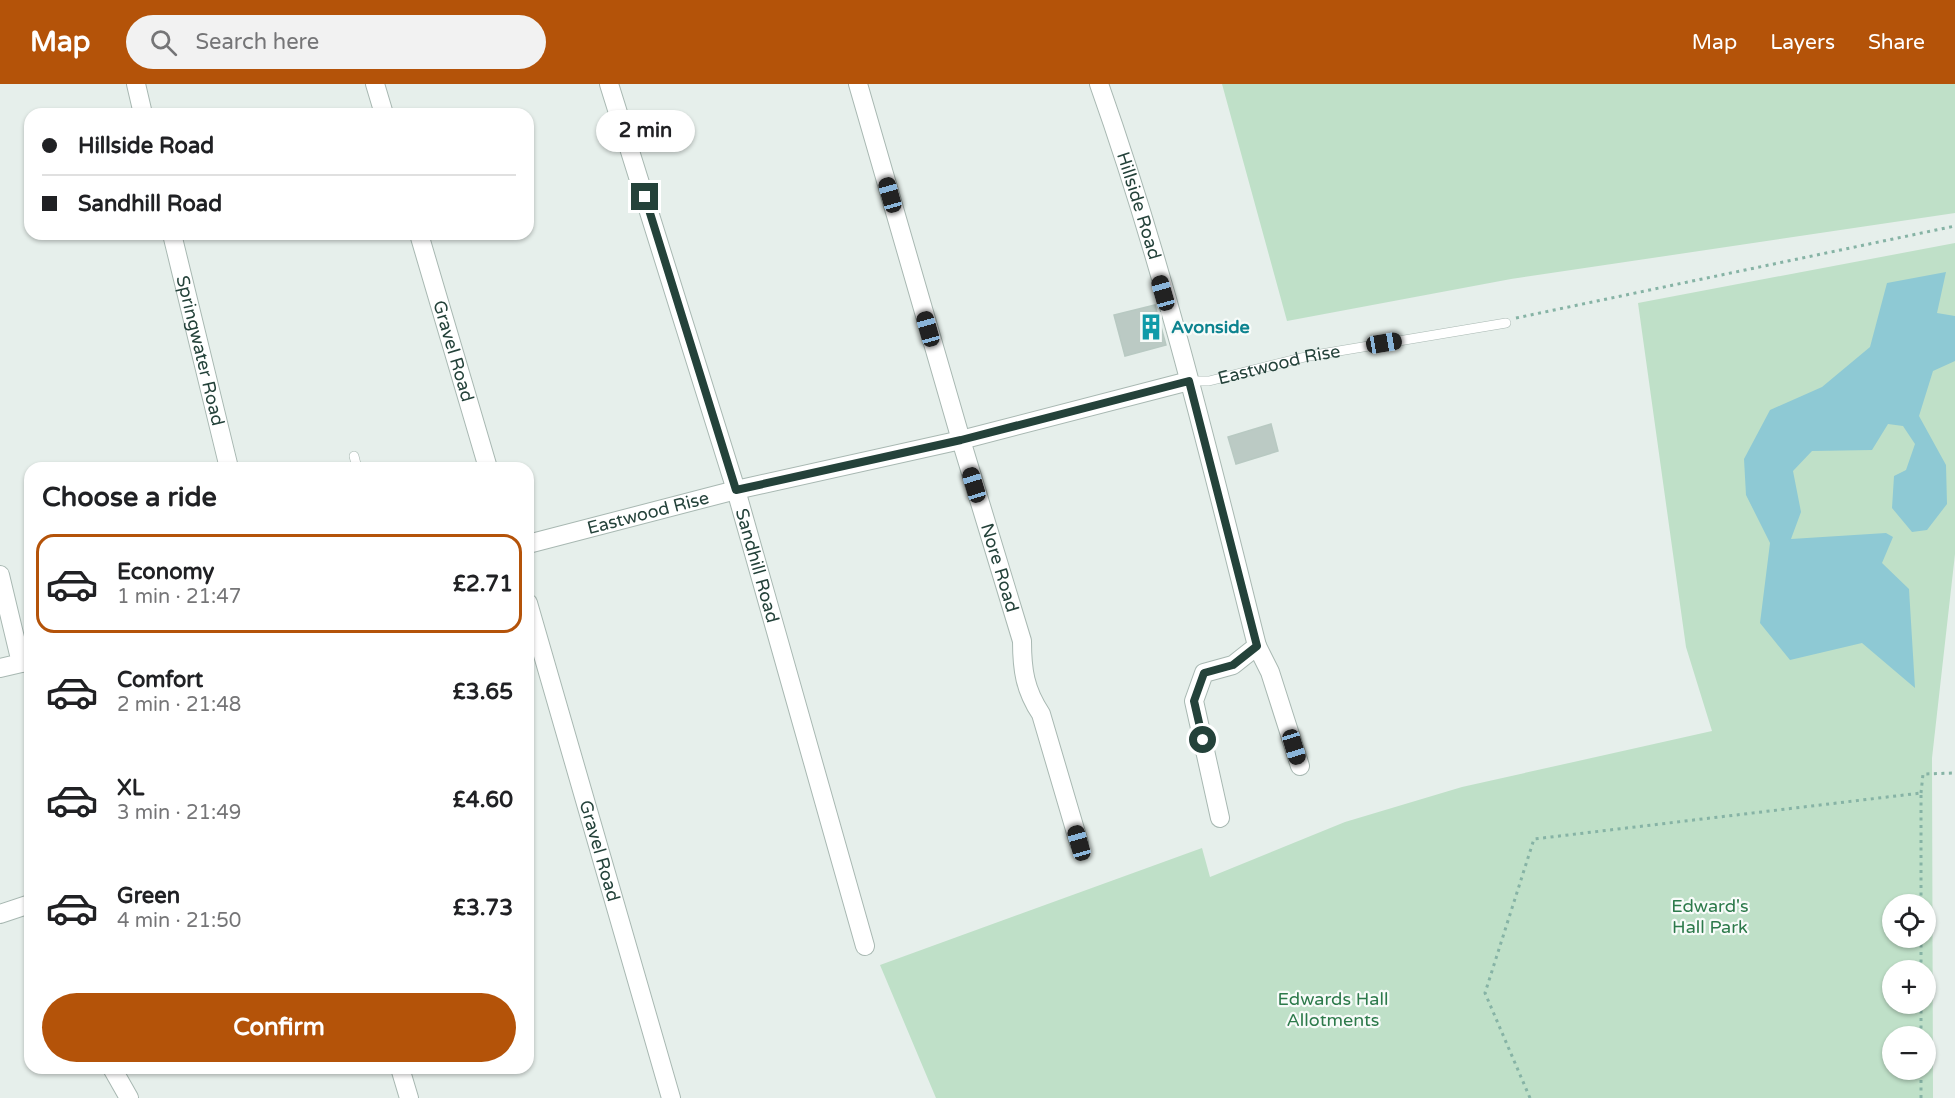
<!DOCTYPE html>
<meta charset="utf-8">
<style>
body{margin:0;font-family:"Varela Round",sans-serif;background:#f2f2f2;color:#202124;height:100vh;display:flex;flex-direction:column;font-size:22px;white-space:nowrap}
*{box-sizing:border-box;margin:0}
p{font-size:20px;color:#757577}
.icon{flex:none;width:33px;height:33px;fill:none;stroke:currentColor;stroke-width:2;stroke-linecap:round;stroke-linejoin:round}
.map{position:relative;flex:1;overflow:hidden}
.sheet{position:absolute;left:24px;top:378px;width:510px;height:612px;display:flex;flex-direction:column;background:#fff;border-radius:18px;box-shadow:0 2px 4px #0004}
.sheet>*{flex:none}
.banner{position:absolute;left:24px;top:24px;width:510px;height:132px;border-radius:18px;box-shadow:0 2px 4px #0004;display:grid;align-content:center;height:132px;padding:0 18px;background:#fff}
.controls{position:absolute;left:1882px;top:810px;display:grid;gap:12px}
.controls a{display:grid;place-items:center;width:54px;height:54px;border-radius:50%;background:#fff;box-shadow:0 2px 4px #0004;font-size:30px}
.end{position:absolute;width:27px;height:27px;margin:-14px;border:8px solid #24423a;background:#fff;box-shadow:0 0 0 3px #fff}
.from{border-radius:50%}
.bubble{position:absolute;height:42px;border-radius:21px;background:#fff;box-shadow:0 2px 4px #0004;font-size:20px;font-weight:700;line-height:42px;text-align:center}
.car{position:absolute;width:18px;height:36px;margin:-18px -9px;border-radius:8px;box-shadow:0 0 4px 2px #0007;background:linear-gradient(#222 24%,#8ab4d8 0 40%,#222 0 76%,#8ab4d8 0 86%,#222 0)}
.banner b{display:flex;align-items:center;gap:21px;height:57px;font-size:22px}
.banner b+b{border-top:2px solid #e0e0e0}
.banner i{width:15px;height:15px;background:#202124}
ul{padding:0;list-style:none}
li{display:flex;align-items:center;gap:18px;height:99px;margin:0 12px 9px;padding:0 6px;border:3px solid transparent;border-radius:18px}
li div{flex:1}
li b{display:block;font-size:22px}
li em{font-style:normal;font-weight:700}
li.current{border-color:#b45309}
li>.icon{width:54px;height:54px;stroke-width:1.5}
h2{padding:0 18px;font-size:27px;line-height:72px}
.primary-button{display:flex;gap:12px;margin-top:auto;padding:12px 18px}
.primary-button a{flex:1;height:69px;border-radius:36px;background:#b45309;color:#fff;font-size:24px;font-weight:700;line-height:69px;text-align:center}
header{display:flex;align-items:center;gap:36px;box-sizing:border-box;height:84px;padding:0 30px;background:#b45309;color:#fff}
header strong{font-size:28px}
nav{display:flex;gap:33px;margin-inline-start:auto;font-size:21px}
.search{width:420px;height:54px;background:#f2f2f2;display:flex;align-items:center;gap:15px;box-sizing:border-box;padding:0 21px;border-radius:33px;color:#757577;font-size:22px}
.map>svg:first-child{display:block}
.green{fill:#bfe0c8;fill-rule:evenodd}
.water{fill:#8ec9d4}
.building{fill:#bbcac4;stroke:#b8c9c2;stroke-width:1.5}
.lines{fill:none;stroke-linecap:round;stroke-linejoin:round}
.service-casing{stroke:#a8b8b2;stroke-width:10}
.minor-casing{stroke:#a8b8b2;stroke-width:20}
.path{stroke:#86b3a5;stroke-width:3;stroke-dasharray:3 4.5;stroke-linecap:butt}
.service{stroke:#fff;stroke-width:9}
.minor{stroke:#fff;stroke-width:18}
.route{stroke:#24423a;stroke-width:8}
.labels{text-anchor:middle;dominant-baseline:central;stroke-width:4.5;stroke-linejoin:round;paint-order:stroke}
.street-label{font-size:18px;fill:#24423a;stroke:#f7fbf9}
.culture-label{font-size:18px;font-weight:bold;fill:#0d838f;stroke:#f7fbf9;text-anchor:start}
.park-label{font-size:18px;fill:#2d7a4b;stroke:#f7fbf9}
</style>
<header>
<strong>Map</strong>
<div class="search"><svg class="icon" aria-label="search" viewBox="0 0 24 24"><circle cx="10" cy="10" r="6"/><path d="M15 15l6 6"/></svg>Search here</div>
<nav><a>Map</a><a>Layers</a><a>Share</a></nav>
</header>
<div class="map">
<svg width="1955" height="1014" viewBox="0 0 1955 1014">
<rect width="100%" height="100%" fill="#e6efeb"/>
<path class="green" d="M1222 0H1955V129L1511 195 1287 237Z
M1955 159V470L1932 674 1933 1014H936L880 881 1202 764 1210 793 1345 738 1462 703 1712 647 1686 563 1638 219ZM1893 820H1926V854H1893ZM1893 886H1926V920H1893ZM1893 952H1926V986H1893Z"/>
<path class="water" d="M1946 188 1937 229 1955 232V277L1933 287 1919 332 1946 381 1947 420 1927 446 1912 448 1892 424 1894 392 1906 386 1915 360 1903 342 1888 340 1872 366 1812 367 1793 387 1801 428 1791 455 1886 449 1893 453 1882 479 1909 505 1915 604 1862 559 1790 576 1760 539 1770 459 1746 411 1744 375 1770 326 1822 303 1870 263 1887 199Z"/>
<path class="building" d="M1155 221 1166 261 1125 272 1114 231Z
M1271 340 1278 367 1236 380 1228 353Z"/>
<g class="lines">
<g class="service-casing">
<g id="service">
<path id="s1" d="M1189 297H1209L1309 272 1506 239"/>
<path d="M354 372 357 384"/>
</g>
</g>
<g class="minor-casing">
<g id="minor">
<path d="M136 0 143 30"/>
<path d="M375 0 384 30"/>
<path id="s2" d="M609 0 736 406 865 862"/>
<path id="s3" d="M858 0 961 356 1022 557C1022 586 1025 606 1041 630L1079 759"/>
<path id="s4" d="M1099 0C1164 183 1210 374 1257 562L1233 581 1204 589 1194 617 1220 734"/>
<path id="s5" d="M172 150 229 384"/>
<path id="s6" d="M419 150 488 384"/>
<path id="s7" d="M528 460 736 406 961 356 1189 297"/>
<path d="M0 491 21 579"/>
<path id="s8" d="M528 519 671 1014"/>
<path d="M1256 560 1270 588 1300 682"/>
<path d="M0 584 30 577"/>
<path d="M0 830 30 820"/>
<path d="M112 984 129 1014"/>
<path d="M400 984 409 1014"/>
</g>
</g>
<path class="path" d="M1516 234 1955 142
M1921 709 1923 690 1955 689
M1921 886V854
M1921 952V920
M1530 1014 1485 909 1534 755 1921 709V820
M1921 1014V986"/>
<use href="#service" class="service"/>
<use href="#minor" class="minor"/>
</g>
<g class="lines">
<path class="route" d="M645 113 736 406 961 356 1189 297 1257 562 1233 581 1204 589 1194 617 1203 656"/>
</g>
<defs>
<g id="building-bare" transform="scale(2.07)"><path d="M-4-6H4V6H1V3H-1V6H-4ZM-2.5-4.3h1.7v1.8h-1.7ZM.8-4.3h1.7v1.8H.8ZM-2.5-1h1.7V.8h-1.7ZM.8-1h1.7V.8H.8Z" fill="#0f9aa8" stroke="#f7fbf9" stroke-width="2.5" paint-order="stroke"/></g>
</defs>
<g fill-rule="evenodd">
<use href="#building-bare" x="1151" y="243"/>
</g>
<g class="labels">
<g class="street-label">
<text stroke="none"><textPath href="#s4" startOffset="128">Hillside Road</textPath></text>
<text stroke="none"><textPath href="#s5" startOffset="120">Springwater Road</textPath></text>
<text stroke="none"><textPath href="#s6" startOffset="122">Gravel Road</textPath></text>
<text stroke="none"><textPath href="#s1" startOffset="92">Eastwood Rise</textPath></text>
<text stroke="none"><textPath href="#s7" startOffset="124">Eastwood Rise</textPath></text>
<text stroke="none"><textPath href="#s2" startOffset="504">Sandhill Road</textPath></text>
<text stroke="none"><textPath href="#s3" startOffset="504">Nore Road</textPath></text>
<text stroke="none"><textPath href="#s8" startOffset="258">Gravel Road</textPath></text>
</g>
<g class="culture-label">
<text x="1171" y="243">Avonside</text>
</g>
<g class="park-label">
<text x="1710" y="822">Edward's<tspan x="1710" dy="21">Hall Park</tspan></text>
<text x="1333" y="915">Edwards Hall<tspan x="1333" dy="21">Allotments</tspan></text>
</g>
</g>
</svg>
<div class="controls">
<a><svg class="icon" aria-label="locate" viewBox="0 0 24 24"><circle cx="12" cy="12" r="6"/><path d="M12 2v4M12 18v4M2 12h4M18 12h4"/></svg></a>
<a>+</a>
<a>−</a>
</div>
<i class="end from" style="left:1203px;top:656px"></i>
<i class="end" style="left:645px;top:113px"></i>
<div class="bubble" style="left:596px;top:26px;width:99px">2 min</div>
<i class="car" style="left:890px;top:111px;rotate:344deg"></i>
<i class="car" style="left:1163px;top:209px;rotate:344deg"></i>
<i class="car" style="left:928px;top:245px;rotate:344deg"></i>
<i class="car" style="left:1384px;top:259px;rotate:81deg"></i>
<i class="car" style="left:974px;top:401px;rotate:343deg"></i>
<i class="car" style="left:1294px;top:663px;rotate:163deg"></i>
<i class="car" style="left:1079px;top:759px;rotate:344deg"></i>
<div class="banner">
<b><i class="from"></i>Hillside Road</b>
<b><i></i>Sandhill Road</b>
</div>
<section class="sheet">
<h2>Choose a ride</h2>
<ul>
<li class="current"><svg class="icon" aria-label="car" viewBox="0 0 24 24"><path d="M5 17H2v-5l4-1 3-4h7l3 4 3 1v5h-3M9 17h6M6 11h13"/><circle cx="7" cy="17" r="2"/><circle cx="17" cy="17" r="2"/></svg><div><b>Economy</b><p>1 min · 21:47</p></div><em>£2.71</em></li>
<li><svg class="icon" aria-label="car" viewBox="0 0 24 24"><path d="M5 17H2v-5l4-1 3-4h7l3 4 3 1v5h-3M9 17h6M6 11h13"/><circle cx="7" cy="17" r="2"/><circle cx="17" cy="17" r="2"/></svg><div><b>Comfort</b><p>2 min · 21:48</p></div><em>£3.65</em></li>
<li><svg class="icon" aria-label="car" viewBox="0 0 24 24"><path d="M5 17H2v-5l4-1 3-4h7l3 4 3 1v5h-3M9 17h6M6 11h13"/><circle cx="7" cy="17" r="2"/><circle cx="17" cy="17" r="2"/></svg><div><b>XL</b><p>3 min · 21:49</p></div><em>£4.60</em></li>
<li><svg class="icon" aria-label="car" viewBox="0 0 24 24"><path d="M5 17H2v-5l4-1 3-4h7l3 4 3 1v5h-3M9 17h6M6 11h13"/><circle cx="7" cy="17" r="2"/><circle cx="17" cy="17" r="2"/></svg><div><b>Green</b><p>4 min · 21:50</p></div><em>£3.73</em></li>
</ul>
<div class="primary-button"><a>Confirm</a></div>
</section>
</div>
